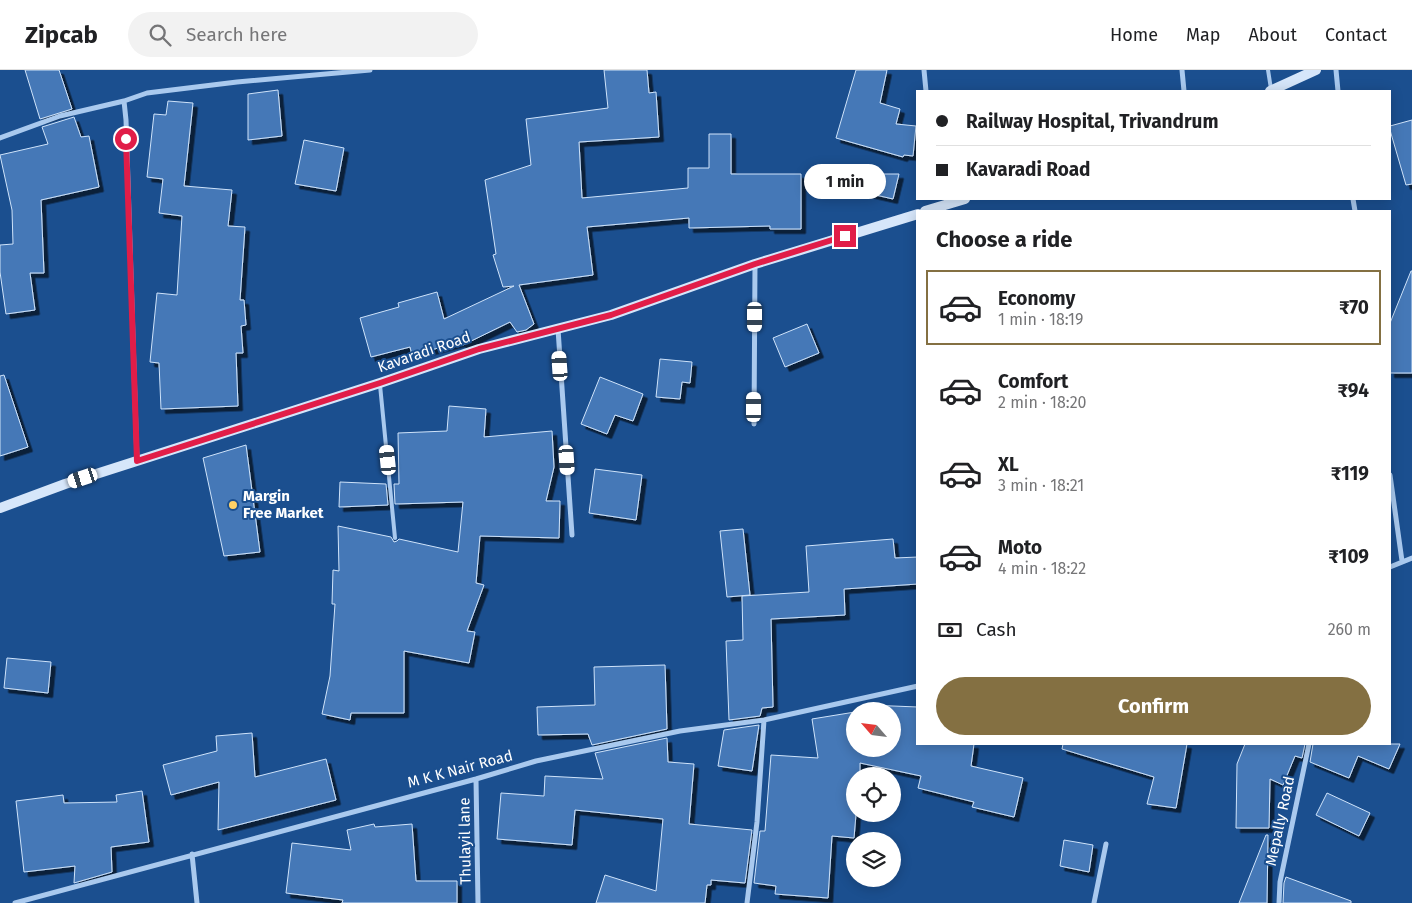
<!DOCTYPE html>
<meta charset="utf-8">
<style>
body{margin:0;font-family:"Fira Sans",sans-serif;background:#f2f2f2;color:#202124;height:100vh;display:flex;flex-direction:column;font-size:19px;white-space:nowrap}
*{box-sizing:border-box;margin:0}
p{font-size:16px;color:#757577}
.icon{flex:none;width:28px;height:28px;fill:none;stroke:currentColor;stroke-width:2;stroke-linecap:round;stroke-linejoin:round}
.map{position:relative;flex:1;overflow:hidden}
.side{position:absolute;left:916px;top:140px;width:475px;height:535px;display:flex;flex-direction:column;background:#fff;border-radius:0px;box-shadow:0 2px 12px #0003}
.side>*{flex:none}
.hud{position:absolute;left:916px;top:20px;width:475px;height:110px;border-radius:0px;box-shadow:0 2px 12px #0003;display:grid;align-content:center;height:110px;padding:0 20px;background:#fff}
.needle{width:32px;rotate:298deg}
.tools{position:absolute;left:846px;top:632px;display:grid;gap:10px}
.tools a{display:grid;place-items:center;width:55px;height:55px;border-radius:50%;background:#fff;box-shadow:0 2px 12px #0003;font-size:25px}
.end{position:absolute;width:22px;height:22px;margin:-11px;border:6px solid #e11d48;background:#fff;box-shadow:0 0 0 2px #fff}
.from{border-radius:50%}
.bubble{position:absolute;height:35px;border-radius:18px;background:#fff;box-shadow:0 2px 12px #0003;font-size:16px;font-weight:700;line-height:35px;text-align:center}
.car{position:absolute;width:15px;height:30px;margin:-15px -8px;border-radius:6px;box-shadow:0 0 4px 1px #0007;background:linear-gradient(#fff 24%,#345 0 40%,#fff 0 76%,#345 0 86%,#fff 0)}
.hud b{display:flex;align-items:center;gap:18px;height:48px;font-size:19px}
.hud b+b{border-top:1px solid #e0e0e0}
.hud i{width:12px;height:12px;background:#202124}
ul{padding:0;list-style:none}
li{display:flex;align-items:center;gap:15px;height:75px;margin:0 10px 8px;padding:0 10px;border:2px solid transparent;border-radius:0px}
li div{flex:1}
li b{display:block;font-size:19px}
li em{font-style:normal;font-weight:700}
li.on{border-color:#847042}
li>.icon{width:45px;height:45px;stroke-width:1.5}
h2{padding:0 20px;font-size:22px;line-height:60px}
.pay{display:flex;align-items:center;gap:12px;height:55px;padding:0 20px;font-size:19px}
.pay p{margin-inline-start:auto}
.primary-button{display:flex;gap:10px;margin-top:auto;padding:10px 20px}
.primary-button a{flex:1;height:58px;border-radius:30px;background:#847042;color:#fff;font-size:20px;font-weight:700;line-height:58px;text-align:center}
header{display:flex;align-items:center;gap:30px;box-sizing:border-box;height:70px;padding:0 25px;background:#fff;border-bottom:1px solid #e0e0e0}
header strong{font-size:24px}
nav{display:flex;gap:28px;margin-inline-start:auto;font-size:18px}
.search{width:350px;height:45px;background:#f2f2f2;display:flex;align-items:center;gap:12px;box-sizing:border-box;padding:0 18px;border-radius:28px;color:#757577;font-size:19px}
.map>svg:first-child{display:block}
.building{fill:#4478b7;stroke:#cfe3fa;filter:url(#shadow)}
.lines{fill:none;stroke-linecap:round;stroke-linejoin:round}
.lane{stroke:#a9c9ee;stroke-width:4}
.street{stroke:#a9c9ee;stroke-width:5}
.secondary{stroke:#d6e6fa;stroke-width:10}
.route{stroke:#e11d48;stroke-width:6}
.poi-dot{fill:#ffd166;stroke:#1b4f8f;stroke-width:2}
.labels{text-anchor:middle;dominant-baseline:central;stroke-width:4;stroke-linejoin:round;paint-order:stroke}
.street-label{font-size:15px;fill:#fff;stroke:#1b4f8f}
.poi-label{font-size:15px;font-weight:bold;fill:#fff;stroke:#1b4f8f;text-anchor:start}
</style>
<header>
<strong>Zipcab</strong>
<div class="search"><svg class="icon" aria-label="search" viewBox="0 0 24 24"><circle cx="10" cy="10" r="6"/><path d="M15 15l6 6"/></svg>Search here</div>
<nav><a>Home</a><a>Map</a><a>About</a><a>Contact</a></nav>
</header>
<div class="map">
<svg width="1412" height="833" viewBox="0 0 1412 833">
<defs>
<filter id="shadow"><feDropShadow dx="4.5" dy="4.5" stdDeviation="0" flood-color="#0009"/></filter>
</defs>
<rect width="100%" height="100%" fill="#1b4f8f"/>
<path class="building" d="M25 0H59L72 39 40 49Z
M604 0H647L649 23 656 22 659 67 579 72 582 128 688 118V98H709V64H731V104H801V159H770V156L689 158V148L587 157 593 205 519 215 534 254 526 260 517 262 510 252 463 275 461 272 412 285 410 277 371 287 360 248 399 237 398 233 437 222 444 249 514 216 503 217 493 185 496 184 485 110 531 95 526 49 608 38Z
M856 0H887L880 33 900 39 896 54 916 56 913 86 904 85 903 87 836 68Z
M278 20 282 66 248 70V24Z
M168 31 193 33 184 116 232 120 228 156 245 157 240 230H244L246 255 241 256 243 283H236L238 336 161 339 159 293 150 292 157 223 177 225 182 146 159 143 163 109 147 107 154 44 166 45Z
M74 47 81 67 89 66 99 117 41 130 44 203H30L35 240 6 244 0 202V175L13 174 12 140 0 85 48 74 42 57Z
M1412 50V114L1406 115 1390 60V56Z
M304 70 344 78 336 121 295 114Z
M825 104H899L893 129 824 113Z
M1411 201H1412V303H1390V253Z
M807 254 819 283 785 297 773 268Z
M660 289 692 292 690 313 682 312 680 329 656 327Z
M4 305 28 377 0 386V306Z
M600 307 643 324 633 351 615 345 607 364 581 354Z
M449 336 486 339 484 367 552 361 554 397 546 431H560L559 468 480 466 476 513 484 515 467 561 475 562 469 593 404 581V643H351L350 650 322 644 330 606 335 534H332L333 500 339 501 338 456 391 467 394 472 397 471 399 469 458 482 463 432 395 434 394 414H399L398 363 447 361Z
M246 375 260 482 224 486 203 388Z
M595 399 642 405 636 450 589 443Z
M340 412 386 414 388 435 339 437Z
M743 459 750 525 727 527 720 461Z
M893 469 895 488 918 487V514L844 519 845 545 771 549 773 637 762 638 760 646 729 650 726 571 743 570 742 526 809 522 806 476Z
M7 588 51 592 48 623 4 618Z
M665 595 667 659 592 675 588 664 538 665 537 637 595 635 594 597Z
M868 635 918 637V674H974L971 696 1023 708 1014 747 972 737 974 732 918 718 921 706 860 693V706H855V744H856L854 768 832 766 828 828 775 824 776 816 754 813 760 761H765L771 685 818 688 812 649 855 642V679H892V641H861L867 640Z
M759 655 752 701 718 696 724 660Z
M252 663 255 707 326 689 336 730 218 760 219 712 171 725 163 695 217 681 216 666Z
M667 668 668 692 694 694 689 754 752 760 745 813 711 810V815H707L705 833H596L605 805 656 821 663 749 575 740 572 775 497 769 501 723 544 726 545 706 603 709 595 683Z
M1063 674H1187L1176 738 1147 734 1154 707 1062 679Z
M1245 674H1305L1302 688 1295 686 1283 715 1270 709 1269 758H1236L1237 694Z
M1313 674H1400L1389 699 1358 686 1349 708 1310 692Z
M142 721 149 772 111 777 112 802 74 813 75 796 24 802 16 731 63 725 64 733 117 732 116 725Z
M1327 723 1370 743 1359 766 1316 745Z
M374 754 375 757 412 754 416 811H457V833H342L343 830 286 823 292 773 351 780 347 760Z
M1266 765H1268L1267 833H1239Z
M1064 770 1093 775 1089 802 1060 796Z
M1286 807 1351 831V833H1283L1284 813Z"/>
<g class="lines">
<path class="lane" d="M1268 0 1271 19
M380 315 395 468"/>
<path class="street" d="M924 0 926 21
M1182 0 1184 21
M1336 0 1338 21
M0 68 60 46 124 31
M1353 129 1355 141
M558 259 572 465
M754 354 755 194
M137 391 126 50 124 31 147 23 237 12 370 0
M1390 405 1402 491
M1390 497 1412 488
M476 709 478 833
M192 784 197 833
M15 833 476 709 536 691 680 661 764 650 918 616
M747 833 757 752 764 650
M1094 833 1106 774
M1279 833 1280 812 1309 674"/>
<path class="secondary" d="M1270 21 1316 0
M925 141 965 129
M0 438 65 414 380 313 479 279 611 245 755 194 918 144"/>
</g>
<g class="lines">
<path class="route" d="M126 69 137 391 380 313 479 279 611 245 755 194 845 166"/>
</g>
<circle class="poi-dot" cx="233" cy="435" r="5"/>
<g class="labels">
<g class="street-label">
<text transform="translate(424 282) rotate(-19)">Kavaradi Road</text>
<text transform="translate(460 699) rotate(-15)">M K K Nair Road</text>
<text transform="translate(1280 751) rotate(-78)">Mepally Road</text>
<text transform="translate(465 771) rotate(-91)">Thulayil lane</text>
</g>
<g class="poi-label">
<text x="243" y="426">Margin<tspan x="243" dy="17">Free Market</tspan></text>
</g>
</g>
</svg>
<div class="tools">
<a><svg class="needle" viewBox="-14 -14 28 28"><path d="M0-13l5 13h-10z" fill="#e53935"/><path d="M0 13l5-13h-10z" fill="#757577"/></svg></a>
<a><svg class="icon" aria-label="locate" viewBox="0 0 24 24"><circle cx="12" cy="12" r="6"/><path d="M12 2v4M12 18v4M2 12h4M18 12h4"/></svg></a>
<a><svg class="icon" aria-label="layers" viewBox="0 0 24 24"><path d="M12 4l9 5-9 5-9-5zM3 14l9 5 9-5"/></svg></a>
</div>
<i class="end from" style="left:126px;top:69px"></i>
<i class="end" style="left:845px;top:166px"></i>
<div class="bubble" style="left:804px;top:94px;width:82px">1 min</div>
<i class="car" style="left:755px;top:247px;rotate:180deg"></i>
<i class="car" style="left:560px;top:296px;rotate:356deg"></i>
<i class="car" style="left:754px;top:337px;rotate:0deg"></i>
<i class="car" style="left:388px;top:390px;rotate:354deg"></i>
<i class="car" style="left:567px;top:390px;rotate:176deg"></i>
<i class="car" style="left:83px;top:408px;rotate:252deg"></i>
<div class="hud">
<b><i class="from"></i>Railway Hospital, Trivandrum</b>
<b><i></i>Kavaradi Road</b>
</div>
<section class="side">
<h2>Choose a ride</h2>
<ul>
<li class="on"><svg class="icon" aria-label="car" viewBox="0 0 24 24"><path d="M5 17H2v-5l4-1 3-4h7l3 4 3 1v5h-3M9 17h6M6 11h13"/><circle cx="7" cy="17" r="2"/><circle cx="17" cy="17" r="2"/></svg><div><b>Economy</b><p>1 min · 18:19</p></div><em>₹70</em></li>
<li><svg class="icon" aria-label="car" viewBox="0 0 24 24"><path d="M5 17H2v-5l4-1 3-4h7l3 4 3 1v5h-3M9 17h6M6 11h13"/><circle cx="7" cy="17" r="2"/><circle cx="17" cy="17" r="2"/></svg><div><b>Comfort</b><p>2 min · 18:20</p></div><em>₹94</em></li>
<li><svg class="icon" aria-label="car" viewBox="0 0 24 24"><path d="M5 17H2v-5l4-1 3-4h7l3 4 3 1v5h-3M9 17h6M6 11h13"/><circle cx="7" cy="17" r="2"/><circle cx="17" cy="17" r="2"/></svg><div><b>XL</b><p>3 min · 18:21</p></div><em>₹119</em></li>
<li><svg class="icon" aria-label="car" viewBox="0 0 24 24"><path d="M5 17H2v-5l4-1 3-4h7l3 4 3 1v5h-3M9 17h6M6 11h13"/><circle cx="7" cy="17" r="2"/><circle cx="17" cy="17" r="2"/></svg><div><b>Moto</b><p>4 min · 18:22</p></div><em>₹109</em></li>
</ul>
<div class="pay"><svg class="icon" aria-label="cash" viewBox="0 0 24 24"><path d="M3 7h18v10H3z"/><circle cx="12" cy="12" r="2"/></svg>Cash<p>260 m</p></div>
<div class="primary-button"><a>Confirm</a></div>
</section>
</div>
